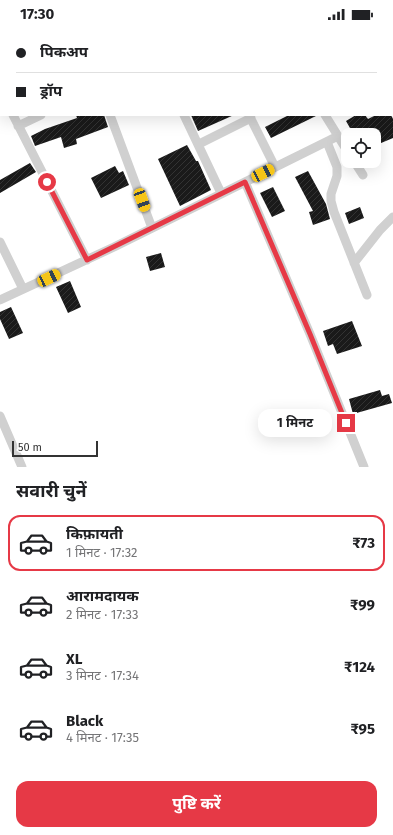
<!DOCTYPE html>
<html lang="hi">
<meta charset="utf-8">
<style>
body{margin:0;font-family:"Fira Sans","Noto Sans Devanagari",sans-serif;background:#f6f6f6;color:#202124;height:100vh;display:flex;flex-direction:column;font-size:15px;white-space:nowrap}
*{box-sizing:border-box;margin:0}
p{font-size:13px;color:#757577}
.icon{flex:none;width:22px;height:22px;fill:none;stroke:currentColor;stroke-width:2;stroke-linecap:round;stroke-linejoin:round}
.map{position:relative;height:439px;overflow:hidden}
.side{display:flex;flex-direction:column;background:#fff;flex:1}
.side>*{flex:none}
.banner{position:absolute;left:0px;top:0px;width:393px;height:88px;box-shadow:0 4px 16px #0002;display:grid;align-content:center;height:88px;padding:0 16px;background:#fff}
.tools{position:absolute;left:341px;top:100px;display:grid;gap:8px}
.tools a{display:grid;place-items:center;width:40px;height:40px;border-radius:8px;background:#fff;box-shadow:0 4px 16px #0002;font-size:20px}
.scale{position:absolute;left:12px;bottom:10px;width:86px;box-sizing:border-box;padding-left:4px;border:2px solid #333;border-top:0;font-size:11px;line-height:14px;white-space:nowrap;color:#333;-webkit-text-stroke:3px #fff;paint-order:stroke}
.end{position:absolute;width:18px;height:18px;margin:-9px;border:5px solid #e63946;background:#fff;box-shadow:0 0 0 2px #fff}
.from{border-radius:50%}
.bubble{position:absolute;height:28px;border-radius:12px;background:#fff;box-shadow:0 4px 16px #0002;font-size:13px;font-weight:700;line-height:28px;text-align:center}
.car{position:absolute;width:12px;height:24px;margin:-12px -6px;border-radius:5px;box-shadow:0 0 3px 1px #0007;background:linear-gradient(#f5c518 24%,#345 0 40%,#f5c518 0 76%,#345 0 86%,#f5c518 0)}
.banner b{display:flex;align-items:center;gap:14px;height:38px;font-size:15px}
.banner b+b{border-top:1px solid #e0e0e0}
.banner i{width:10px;height:10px;background:#202124}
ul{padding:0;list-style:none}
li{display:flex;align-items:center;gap:12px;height:56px;margin:0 8px 6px;padding:0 8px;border:2px solid transparent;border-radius:12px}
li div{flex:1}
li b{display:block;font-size:15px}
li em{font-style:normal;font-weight:700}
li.active{border-color:#e63946}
li>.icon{width:36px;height:36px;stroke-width:1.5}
h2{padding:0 16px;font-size:18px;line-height:48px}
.action{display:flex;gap:8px;margin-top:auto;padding:8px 16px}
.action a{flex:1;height:46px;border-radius:12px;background:#e63946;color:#fff;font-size:16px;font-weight:700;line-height:46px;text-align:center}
.status{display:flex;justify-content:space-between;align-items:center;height:28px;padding:0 20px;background:#fff;direction:ltr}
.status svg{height:11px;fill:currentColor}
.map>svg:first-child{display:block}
.building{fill:url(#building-hatch)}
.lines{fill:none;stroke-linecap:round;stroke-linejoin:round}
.street{stroke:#d0d0d0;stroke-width:9}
.route{stroke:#e63946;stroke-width:5}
</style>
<div class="status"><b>17:30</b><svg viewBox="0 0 49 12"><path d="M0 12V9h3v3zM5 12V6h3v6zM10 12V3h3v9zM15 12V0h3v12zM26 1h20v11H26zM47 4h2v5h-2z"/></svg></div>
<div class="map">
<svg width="393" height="439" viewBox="0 0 393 439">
<defs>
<pattern id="building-hatch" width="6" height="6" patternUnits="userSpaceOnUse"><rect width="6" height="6" fill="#1a1a1a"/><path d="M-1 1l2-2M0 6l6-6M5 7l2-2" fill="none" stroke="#333"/></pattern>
</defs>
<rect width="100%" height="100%" fill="#fff"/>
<path class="building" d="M76 87H104L108 99 76 111 77 116 64 120 61 109 35 118 31 108 45 101 77 90Z
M191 87H234L198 103Z
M289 87H318L271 110 265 99Z
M356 87H365L368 91 376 87H391L393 91V110L374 118V107H354L346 93Z
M187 117 196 133H198L211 162 180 178 158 131Z
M30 135 36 144 0 165V152Z
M115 138 119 145 123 143 129 157 101 170 91 150Z
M308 143 326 176 330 191 313 197 309 184 313 183 295 149Z
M273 159 285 183 272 189 260 165Z
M360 179 364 190 349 196 345 185Z
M161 225 165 239 150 243 146 229Z
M70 253 81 279 68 285 56 259Z
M11 279 23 305 9 311 0 291V284Z
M352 293 362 318 337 326 333 316 328 318 323 303Z
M380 362 382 368 389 366 392 375 353 386 349 371Z"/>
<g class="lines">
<path class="street" d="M105 0 106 1
M140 0V1
M274 0V1
M128 1 130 0
M231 1 234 0
M392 50H393
M0 61 1 63
M392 72 393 74
M13 87 87 232
M110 87 152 200
M184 87 221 165
M249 87 275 139
M18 98 41 87
M338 108 348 124
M327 114 337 139V148L331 166V173L334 184 367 267
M199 116 251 90
M354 133 363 147
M245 154 310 306 364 439
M0 214 23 261
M354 235 380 202 393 189
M0 272 114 219 338 108 325 87
M0 388 22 439"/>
</g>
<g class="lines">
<path class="route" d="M47 154 87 232 245 154 310 306 346 395"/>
</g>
</svg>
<div class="tools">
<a><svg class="icon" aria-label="locate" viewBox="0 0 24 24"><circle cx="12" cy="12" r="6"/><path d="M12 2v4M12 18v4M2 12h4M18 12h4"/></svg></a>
</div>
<div class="scale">50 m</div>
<i class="end from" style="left:47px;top:154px"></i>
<i class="end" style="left:346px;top:395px"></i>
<div class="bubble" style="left:258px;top:381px;width:74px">1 मिनट</div>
<i class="car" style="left:263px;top:145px;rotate:64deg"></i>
<i class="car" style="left:142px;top:172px;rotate:160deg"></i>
<i class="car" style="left:49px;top:250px;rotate:65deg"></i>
<div class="banner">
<b><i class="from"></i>पिकअप</b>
<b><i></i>ड्रॉप</b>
</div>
</div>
<section class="side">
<h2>सवारी चुनें</h2>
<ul>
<li class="active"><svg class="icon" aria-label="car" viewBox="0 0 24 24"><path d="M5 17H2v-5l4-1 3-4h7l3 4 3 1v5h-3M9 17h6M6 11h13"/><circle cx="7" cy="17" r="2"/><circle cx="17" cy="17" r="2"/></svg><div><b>किफ़ायती</b><p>1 मिनट · 17:32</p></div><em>₹73</em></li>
<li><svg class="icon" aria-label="car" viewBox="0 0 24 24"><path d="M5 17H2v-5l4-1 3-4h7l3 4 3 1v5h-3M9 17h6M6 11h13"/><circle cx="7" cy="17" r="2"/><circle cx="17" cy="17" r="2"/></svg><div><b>आरामदायक</b><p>2 मिनट · 17:33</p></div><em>₹99</em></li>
<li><svg class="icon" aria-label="car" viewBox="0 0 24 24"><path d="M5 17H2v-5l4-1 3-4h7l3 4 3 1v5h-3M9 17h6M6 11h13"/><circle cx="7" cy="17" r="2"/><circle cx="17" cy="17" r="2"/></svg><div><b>XL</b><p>3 मिनट · 17:34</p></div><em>₹124</em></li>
<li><svg class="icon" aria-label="car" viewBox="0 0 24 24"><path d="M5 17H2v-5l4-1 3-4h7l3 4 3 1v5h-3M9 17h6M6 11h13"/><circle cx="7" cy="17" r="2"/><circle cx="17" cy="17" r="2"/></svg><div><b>Black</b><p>4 मिनट · 17:35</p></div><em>₹95</em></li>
</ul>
<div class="action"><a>पुष्टि करें</a></div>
</section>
